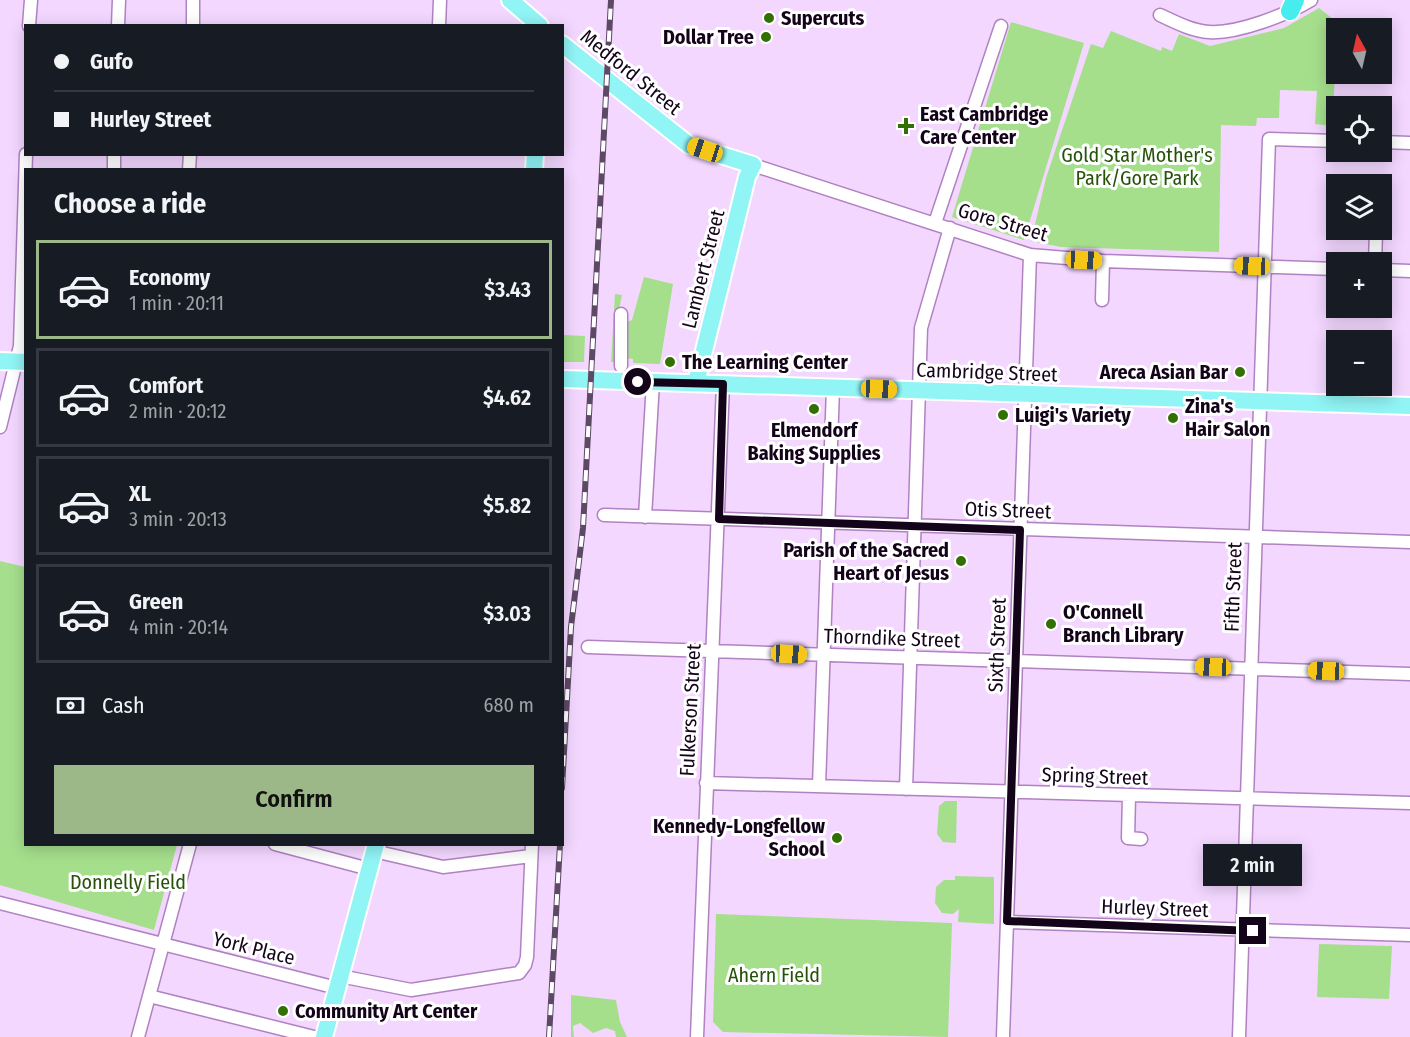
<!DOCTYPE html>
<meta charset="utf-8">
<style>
body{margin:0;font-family:"Fira Sans Condensed",sans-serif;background:#20242c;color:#f1f3f6;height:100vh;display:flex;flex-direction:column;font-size:22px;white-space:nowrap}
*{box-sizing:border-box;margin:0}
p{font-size:20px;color:#9ea1a6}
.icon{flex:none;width:33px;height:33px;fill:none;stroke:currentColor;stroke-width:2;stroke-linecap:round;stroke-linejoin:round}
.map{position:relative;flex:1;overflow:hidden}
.side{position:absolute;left:24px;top:168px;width:540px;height:678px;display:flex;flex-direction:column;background:#171b24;border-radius:0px;box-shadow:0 3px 15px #0003}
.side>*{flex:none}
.guide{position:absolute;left:24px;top:24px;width:540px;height:132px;border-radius:0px;box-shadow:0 3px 15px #0003;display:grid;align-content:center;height:132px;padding:0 30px;background:#171b24}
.needle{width:39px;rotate:352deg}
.controls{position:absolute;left:1326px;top:18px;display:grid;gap:12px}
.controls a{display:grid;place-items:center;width:66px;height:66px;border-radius:0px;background:#171b24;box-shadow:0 3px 15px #0003;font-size:30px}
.end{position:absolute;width:27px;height:27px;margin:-14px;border:8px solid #14041a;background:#fff;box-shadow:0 0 0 3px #fff}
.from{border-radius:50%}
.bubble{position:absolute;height:42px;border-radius:0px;background:#171b24;box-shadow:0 3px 15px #0003;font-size:20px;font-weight:600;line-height:42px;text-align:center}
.car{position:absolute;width:18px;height:36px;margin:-18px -9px;border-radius:8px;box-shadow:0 0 4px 2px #0007;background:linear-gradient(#f5c518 24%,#345 0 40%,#f5c518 0 76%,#345 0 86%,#f5c518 0)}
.guide b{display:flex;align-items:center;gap:21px;height:57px;font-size:22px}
.guide b+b{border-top:2px solid #363941}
.guide i{width:15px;height:15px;background:#f1f3f6}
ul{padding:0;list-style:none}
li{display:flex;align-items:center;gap:18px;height:99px;margin:0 12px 9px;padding:0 18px;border:3px solid #363941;border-radius:0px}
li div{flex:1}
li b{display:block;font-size:22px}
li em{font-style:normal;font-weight:600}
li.current{border-color:#9cb889}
li>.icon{width:54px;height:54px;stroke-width:1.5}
h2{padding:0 30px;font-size:27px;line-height:72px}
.pay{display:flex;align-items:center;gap:15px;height:66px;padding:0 30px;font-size:22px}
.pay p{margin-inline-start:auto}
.action{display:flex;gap:12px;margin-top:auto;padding:12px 30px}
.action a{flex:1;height:69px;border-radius:0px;background:#9cb889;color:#111;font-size:24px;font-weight:600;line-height:69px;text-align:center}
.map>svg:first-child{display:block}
.green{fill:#a5df8c}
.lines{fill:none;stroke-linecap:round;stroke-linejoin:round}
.minor-casing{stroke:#b082c1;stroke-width:15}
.major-casing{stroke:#fff;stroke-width:20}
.highway-casing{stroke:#fff;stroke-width:21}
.minor{stroke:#fff;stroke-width:12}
.major{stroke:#91f4f5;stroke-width:16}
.highway{stroke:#47ecef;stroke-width:18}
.rail-casing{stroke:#5d4965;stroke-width:6}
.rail{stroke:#fff;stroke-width:4;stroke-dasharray:11;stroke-linecap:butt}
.route{stroke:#14041a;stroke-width:8}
.poi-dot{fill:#337004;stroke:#fff;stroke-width:2}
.labels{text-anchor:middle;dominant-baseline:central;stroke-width:6;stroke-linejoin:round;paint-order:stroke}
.poi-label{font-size:20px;font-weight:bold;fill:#14041a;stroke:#fff;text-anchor:start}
.street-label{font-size:20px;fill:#14041a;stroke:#fff}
.park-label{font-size:20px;fill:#265309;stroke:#fff}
</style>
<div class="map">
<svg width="1410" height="1037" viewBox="0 0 1410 1037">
<rect width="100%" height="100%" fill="#f3d7ff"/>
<path class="green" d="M1319 8 1338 23 1332 126 1315 124 1317 91 1280 90 1279 118H1257L1256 126 1221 125 1219 252 1061 247 1031 241 1046 178 1091 44 1103 48 1111 31 1161 51 1162 47 1172 51 1179 34 1210 46 1284 28Z
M1011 22 1084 43 1024 240 952 217Z
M644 277 673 284 660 364 633 363V359L623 358 625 323 632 320Z
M615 294 622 295 618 314 616 362H611Z
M563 335 585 336 584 362H563Z
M0 561 25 567 26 844 177 845 154 930 0 885Z
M945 801H957L956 843 943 842 937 834 939 806Z
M955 876 994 877V924L958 922 959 909 953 914 942 913 935 903 936 887 944 880H955Z
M716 914 952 923 948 1037 723 1032 713 1022Z
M1319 944 1392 946 1389 999 1317 997Z
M571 995 616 1000 620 1022 627 1037H616L615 1031 606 1028 593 1033 580 1023 573 1026 574 1037H571Z"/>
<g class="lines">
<g class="minor-casing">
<path id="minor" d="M1160 15C1175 22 1192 31 1209 32 1237 34 1286 15 1311 0
M29 26 31 0
M118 26 119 0
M193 26V0
M439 26 440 0
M1382 142 1410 143
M753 165 1030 255 1103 261 1336 269
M114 170V154
M189 170 190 154
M935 223 1001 26
M1375 262 1376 232
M1382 270 1410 271
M1102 300 1103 261
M621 366V314
M0 427 20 346 26 154
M604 515 1410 542
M645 517 653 382
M588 647 1410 674
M706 783 1410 803
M819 786 833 388
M906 789 921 328 950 228
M1129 796 1128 838 1141 839
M275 844 369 869
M374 851 443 867 531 856
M0 903 337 988
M1007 922 1410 935
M340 976 411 990 519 973 525 965 527 957 532 844
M149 996 314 1037
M138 1037 190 844
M697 1037 723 384
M1003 1037 1030 255
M1239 1037 1269 139 1336 141"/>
</g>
<g class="major-casing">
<path id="major" d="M510 0 540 26
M562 44 689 145 753 165 747 177 696 383
M534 170 535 154
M0 361 26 362
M562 379 1410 406
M324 1037 376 844"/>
</g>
<g class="highway-casing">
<path id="highway" d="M1290 11 1295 0"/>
</g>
<use href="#minor" class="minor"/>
<use href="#major" class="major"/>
<use href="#highway" class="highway"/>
<g class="rail-casing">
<path id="rail" d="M562 788 571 627 583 528 611 0
M549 1037 560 844"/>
</g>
<use href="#rail" class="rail"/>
</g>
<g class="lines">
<path class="route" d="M638 382 723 384 719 519 1020 530 1007 921 1253 931"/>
</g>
<g class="poi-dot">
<circle cx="769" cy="18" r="6"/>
<circle cx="766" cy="37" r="6"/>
<path d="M903 117h6v6h6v6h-6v6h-6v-6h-6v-6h6z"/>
<circle cx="670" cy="362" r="6"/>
<circle cx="1240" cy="372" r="6"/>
<circle cx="814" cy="409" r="6"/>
<circle cx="1003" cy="415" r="6"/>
<circle cx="1173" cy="418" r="6"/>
<circle cx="961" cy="561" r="6"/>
<circle cx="1051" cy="624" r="6"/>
<circle cx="837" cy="838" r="6"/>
<circle cx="283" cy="1011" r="6"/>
</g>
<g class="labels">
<g class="poi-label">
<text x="781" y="18">Supercuts</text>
<text x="754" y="37" text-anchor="end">Dollar Tree</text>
<text x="920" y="114">East Cambridge<tspan x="920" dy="23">Care Center</tspan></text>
<text x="682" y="362">The Learning Center</text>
<text x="1228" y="372" text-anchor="end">Areca Asian Bar</text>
<text x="1185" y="406">Zina's<tspan x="1185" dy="23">Hair Salon</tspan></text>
<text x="1015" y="415">Luigi's Variety</text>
<text x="814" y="430" text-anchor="middle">Elmendorf<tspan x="814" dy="23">Baking Supplies</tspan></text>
<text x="949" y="550" text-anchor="end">Parish of the Sacred<tspan x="949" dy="23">Heart of Jesus</tspan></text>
<text x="1063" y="612">O'Connell<tspan x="1063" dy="23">Branch Library</tspan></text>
<text x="825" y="826" text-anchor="end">Kennedy-Longfellow<tspan x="825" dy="23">School</tspan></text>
<text x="295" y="1011">Community Art Center</text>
</g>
<g class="street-label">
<text transform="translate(631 72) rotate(39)">Medford Street</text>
<text transform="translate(1003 222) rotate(16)">Gore Street</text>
<text transform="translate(703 269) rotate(-76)">Lambert Street</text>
<text transform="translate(987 372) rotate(2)">Cambridge Street</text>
<text transform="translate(1008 510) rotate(2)">Otis Street</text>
<text transform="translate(1233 587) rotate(-88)">Fifth Street</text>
<text transform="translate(892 638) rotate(2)">Thorndike Street</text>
<text transform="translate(997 645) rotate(-88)">Sixth Street</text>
<text transform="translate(690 710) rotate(-87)">Fulkerson Street</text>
<text transform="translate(1095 776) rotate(2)">Spring Street</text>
<text transform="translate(1155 908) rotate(2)">Hurley Street</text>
<text transform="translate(254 948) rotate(14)">York Place</text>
</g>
<g class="park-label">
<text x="1137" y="155">Gold Star Mother's<tspan x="1137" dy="23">Park/Gore Park</tspan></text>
<text x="128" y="882">Donnelly Field</text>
<text x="774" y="975">Ahern Field</text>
</g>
</g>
</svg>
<div class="controls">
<a><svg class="needle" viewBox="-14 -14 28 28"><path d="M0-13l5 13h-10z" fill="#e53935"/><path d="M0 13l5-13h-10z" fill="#9ea1a6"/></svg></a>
<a><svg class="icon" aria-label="locate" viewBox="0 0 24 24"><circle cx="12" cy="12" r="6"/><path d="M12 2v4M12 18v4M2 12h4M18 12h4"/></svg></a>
<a><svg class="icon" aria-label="layers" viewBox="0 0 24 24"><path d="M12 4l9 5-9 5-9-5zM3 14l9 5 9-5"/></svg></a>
<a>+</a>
<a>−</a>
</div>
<i class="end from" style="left:638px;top:382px"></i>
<i class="end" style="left:1253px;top:931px"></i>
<div class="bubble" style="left:1203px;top:844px;width:99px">2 min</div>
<i class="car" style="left:705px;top:150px;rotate:288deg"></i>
<i class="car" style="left:1084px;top:260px;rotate:93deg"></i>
<i class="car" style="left:1252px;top:266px;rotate:272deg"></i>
<i class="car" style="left:879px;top:389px;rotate:92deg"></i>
<i class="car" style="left:789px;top:654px;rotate:93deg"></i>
<i class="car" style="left:1213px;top:667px;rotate:272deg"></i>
<i class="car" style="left:1326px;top:671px;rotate:272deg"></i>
<div class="guide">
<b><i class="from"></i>Gufo</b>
<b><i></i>Hurley Street</b>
</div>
<section class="side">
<h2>Choose a ride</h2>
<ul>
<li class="current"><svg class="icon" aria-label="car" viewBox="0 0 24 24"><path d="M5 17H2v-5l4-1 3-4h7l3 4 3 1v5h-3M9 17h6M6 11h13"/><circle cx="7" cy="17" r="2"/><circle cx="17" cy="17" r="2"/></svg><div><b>Economy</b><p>1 min · 20:11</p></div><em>$3.43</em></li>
<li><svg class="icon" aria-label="car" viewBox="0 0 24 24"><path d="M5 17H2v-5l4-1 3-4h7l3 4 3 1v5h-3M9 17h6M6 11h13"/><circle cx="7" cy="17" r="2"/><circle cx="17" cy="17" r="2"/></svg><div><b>Comfort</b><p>2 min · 20:12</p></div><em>$4.62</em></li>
<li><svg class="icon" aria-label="car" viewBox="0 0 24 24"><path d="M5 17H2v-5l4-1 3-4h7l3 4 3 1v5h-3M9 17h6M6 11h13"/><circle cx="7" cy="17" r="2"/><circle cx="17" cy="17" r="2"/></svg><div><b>XL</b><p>3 min · 20:13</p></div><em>$5.82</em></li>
<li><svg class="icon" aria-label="car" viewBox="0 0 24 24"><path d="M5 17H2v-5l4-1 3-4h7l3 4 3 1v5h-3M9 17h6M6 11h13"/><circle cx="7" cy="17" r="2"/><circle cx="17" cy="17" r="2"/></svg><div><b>Green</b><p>4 min · 20:14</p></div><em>$3.03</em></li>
</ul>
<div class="pay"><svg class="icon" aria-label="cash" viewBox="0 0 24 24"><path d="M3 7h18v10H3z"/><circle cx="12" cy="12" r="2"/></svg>Cash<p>680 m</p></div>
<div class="action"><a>Confirm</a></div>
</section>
</div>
